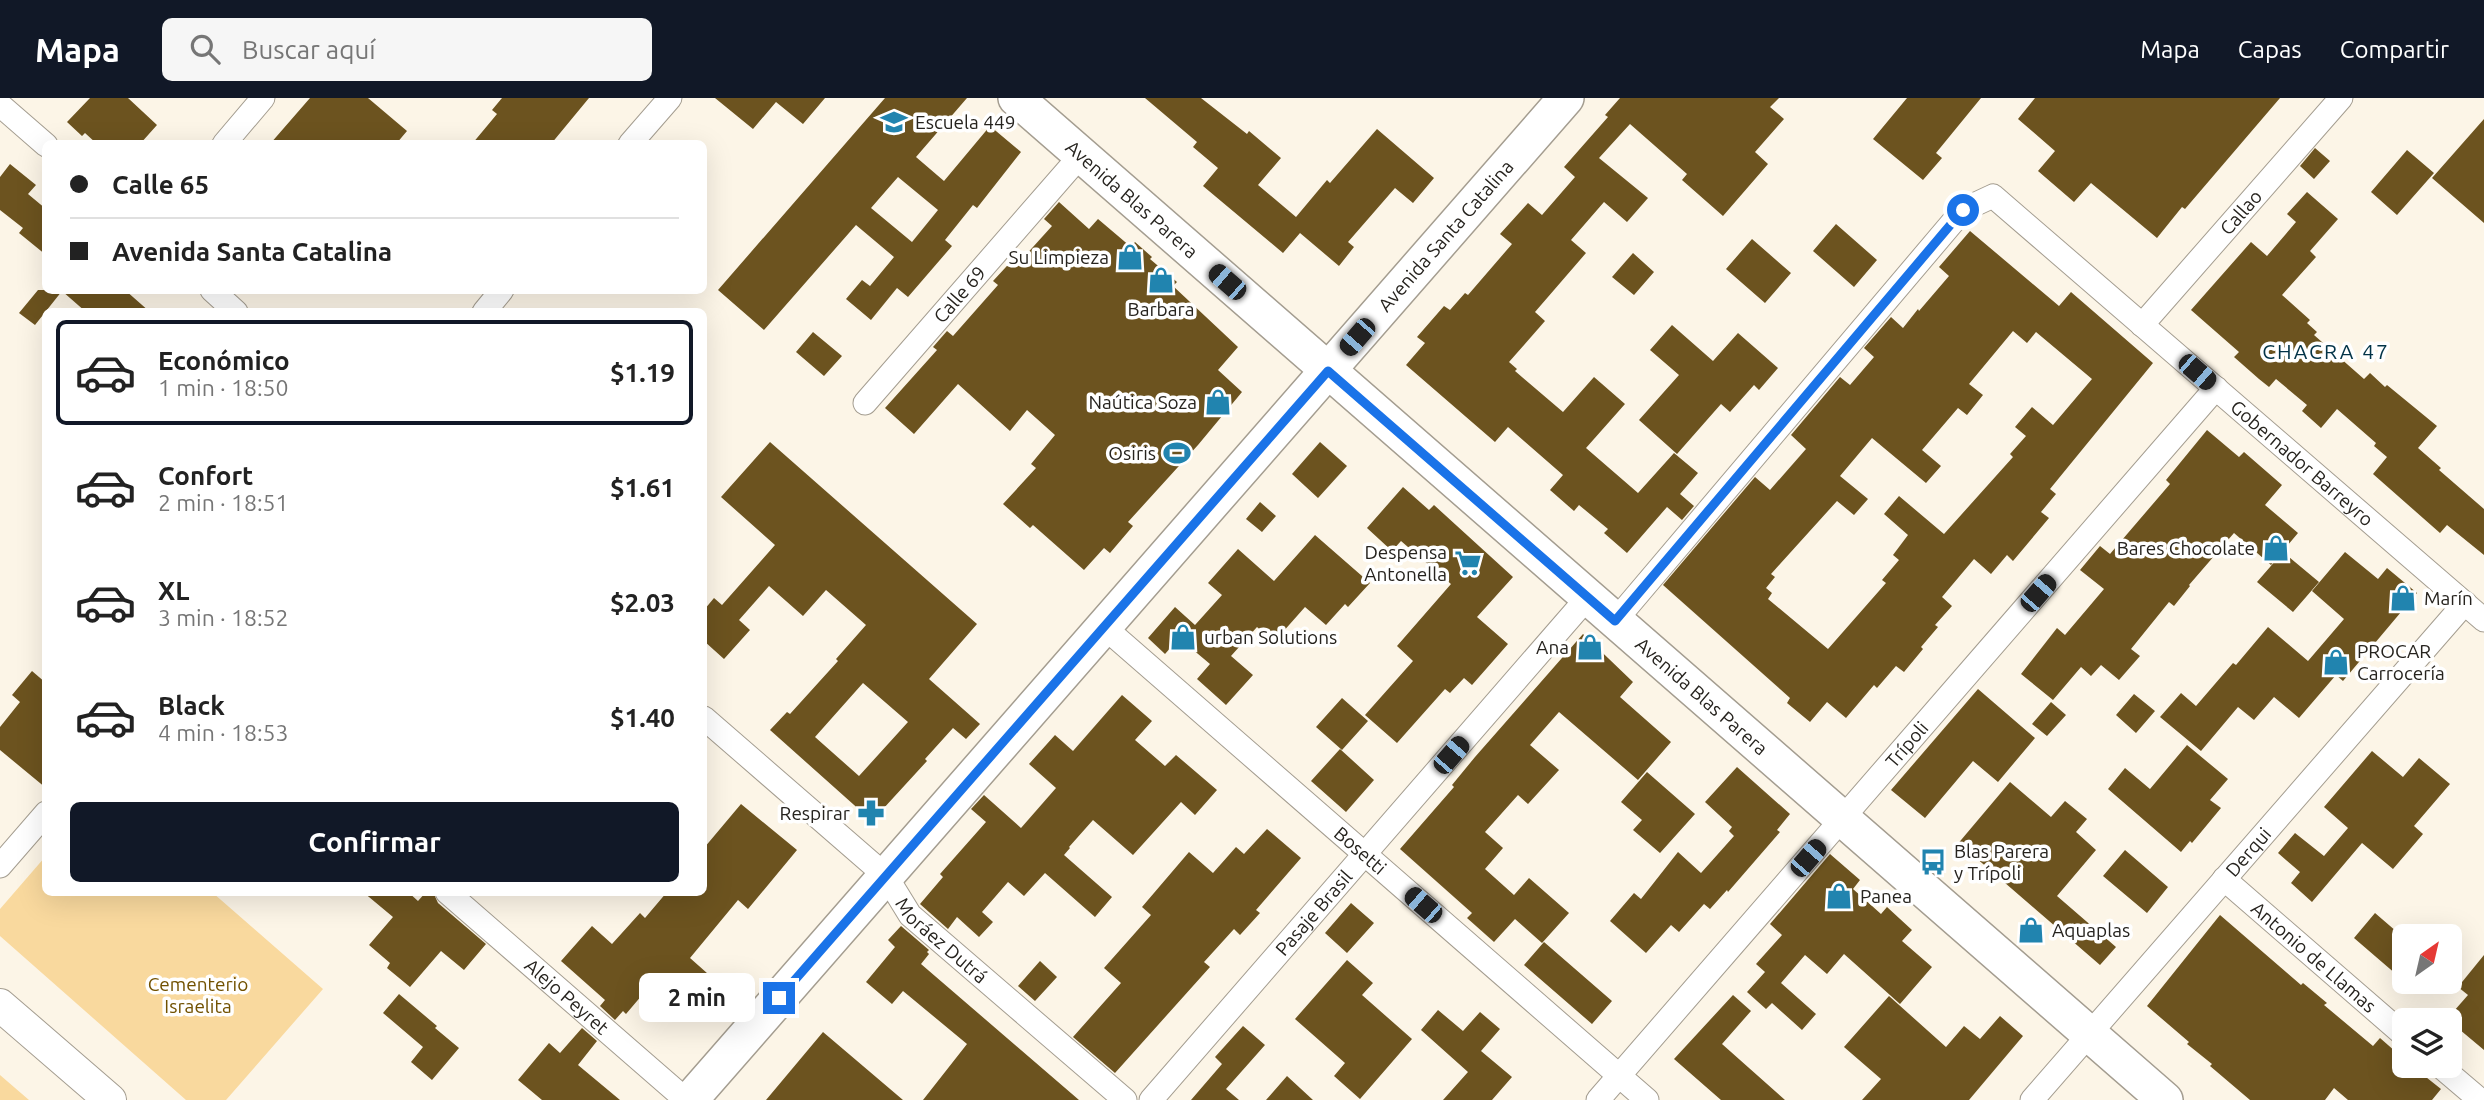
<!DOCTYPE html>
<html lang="es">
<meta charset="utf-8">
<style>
body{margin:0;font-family:Ubuntu,sans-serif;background:#f6f6f6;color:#222;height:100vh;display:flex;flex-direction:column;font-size:26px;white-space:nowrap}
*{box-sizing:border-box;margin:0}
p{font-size:23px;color:#767676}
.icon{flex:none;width:38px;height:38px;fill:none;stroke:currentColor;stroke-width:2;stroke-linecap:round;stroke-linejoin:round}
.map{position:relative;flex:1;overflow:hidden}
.panel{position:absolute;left:42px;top:210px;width:665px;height:588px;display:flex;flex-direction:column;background:#fff;border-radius:10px;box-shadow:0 7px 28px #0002}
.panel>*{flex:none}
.banner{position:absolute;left:42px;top:42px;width:665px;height:154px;border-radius:10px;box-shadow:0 7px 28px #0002;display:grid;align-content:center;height:154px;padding:0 28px;background:#fff}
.needle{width:46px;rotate:34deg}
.buttons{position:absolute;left:2392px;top:826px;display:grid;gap:14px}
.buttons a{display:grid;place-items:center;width:70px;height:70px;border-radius:10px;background:#fff;box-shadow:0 7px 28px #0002;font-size:35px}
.end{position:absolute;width:32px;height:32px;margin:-16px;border:9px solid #1a73e8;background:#fff;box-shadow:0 0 0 4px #fff}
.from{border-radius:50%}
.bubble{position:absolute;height:49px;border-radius:10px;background:#fff;box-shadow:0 7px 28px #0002;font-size:23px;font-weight:600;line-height:49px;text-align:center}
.car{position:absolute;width:21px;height:42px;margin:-21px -10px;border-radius:9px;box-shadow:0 0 5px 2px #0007;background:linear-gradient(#222 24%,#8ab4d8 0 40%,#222 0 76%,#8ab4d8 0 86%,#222 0)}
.banner b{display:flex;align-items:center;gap:24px;height:66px;font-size:26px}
.banner b+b{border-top:2px solid #e0e0e0}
.banner i{width:18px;height:18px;background:#222}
ul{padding:12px 0 0;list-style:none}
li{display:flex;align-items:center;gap:21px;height:105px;margin:0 14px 10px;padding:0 14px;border:4px solid transparent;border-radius:10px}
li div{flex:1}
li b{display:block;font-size:26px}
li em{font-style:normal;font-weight:600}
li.current{border-color:#111827}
li>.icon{width:63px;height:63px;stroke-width:1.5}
.primary-button{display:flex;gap:14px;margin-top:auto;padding:14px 28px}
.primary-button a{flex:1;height:80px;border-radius:10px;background:#111827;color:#fff;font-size:28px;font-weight:600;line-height:80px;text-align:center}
header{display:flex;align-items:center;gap:42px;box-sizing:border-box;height:98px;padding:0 35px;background:#111827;color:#fff}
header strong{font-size:33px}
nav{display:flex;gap:38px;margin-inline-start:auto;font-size:24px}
.search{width:490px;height:63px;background:#f6f6f6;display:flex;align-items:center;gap:18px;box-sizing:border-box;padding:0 24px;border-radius:10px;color:#767676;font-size:26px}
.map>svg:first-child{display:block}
.green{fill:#f9d99e}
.building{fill:#6c531f;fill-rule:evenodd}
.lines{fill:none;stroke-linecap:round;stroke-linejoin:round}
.minor-casing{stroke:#a49d90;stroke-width:25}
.secondary-casing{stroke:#a49d90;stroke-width:34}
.primary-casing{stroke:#a49d90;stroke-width:38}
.minor{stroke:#fff;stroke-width:23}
.secondary{stroke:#fff;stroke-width:32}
.primary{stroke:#fff;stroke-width:35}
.route{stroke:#1a73e8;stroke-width:9}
.labels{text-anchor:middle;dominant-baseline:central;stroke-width:7;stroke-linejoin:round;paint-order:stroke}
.poi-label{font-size:19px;fill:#26231e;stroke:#fff;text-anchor:start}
.street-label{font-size:19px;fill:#26231e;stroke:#fff}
.park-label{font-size:19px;fill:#715100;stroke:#fff}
.neighbourhood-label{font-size:21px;letter-spacing:2px;fill:#023347;stroke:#fff}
</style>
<header>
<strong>Mapa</strong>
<div class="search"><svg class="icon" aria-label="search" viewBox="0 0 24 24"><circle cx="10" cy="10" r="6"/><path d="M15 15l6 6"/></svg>Buscar aquí</div>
<nav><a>Mapa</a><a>Capas</a><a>Compartir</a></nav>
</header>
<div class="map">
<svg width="2484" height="1002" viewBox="0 0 2484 1002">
<rect width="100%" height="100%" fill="#fcf5e7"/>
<path class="green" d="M45 759 46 794 213 795 323 891 226 1002H186L0 838V811Z
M0 977 29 1002H0Z"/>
<path class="building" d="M90 0H128L157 27 140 46H97L85 35 82 38 67 24Z
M310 0H368L407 33 396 46H270Z
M502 0H589L551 46H472L497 16 492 12Z
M715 0H825L803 26 776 4 753 31Z
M885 0H967L916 59 944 83 990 28 1021 54 977 110 973 107 945 142 952 148 908 199 897 190 871 222 846 201 862 182 870 188 894 159 856 127 764 232 718 192ZM898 79 938 112 912 144 871 110Z
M1145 0H1201L1247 36 1249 33 1281 60 1258 87 1296 119 1327 82 1330 85 1377 31 1434 80 1413 105 1395 90 1348 144 1354 149 1339 168 1300 135 1283 155 1203 88 1218 70 1193 49 1197 44Z
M1620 0H1779L1770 9 1784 21 1755 54 1768 66 1723 118 1682 82 1687 76 1630 26 1599 60 1648 100 1627 124 1604 104 1571 142 1586 155 1535 214 1545 223 1509 264 1517 271 1515 273 1563 314 1594 279 1625 306 1586 350 1638 395 1674 355 1698 375 1680 396 1694 408 1682 422 1667 409 1627 455 1604 435 1608 431 1579 407 1574 413 1550 392 1563 377 1508 329 1495 344 1406 267 1425 245 1417 239 1444 208 1450 212 1465 195 1468 197 1512 146 1500 136 1528 105 1542 117 1575 79 1564 69 1608 19 1605 17Z
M1907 0H1981L1936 55 1942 60 1923 82 1873 41Z
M2035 0H2280L2185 111 2182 109 2157 140 2091 85 2074 104 2038 73 2055 53 2018 21Z
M2484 21V125L2432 80Z
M2315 50 2330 63 2314 81 2300 68Z
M2407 52 2434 75 2397 117 2371 94Z
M10 66 36 87 28 96 46 111V157L19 135 23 130 0 112V79Z
M2307 94 2338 121 2310 153 2316 159 2282 197 2310 222 2307 225 2317 234 2314 237 2364 281 2370 275 2385 289 2387 287 2437 328 2418 350 2441 370 2439 372 2484 411V457L2447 427 2440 435 2373 376 2387 359 2374 348 2376 345 2337 311 2321 330 2302 313 2307 307 2276 281 2269 289 2259 281 2234 259 2239 254 2191 212 2251 144 2267 158 2296 124 2287 116Z
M1059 104 1089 131 1098 121 1131 149 1135 144 1152 159 1150 161 1177 184 1173 188 1238 249 1218 272 1242 294 1198 347 1128 424 1133 428 1110 455 1104 450 1084 472 1033 427 1030 430 1003 406 1036 370 1031 366 1055 337 1027 312 1010 333 958 286 914 336 885 310 937 252 933 249 947 233 953 238 998 187 993 183 1018 156 1023 160 1052 128 1044 121Z
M1836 126 1877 162 1854 189 1813 153Z
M1970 133 2059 208 2071 194 2153 265 2050 391 2056 396 2041 414 2049 420 2013 463 2007 457 1991 476 1974 461 1942 499 1952 508 1935 527 1938 529 1921 549 1923 551 1904 574 1896 568 1877 590 1874 587 1846 620 1827 604 1810 624 1787 605 1790 600 1663 487 1755 379 1770 392 1806 351 1791 337 1840 279 1850 287 1874 259 1864 250 1891 219 1903 230 1918 211 1919 213 1949 178 1939 169ZM2013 233 2027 245 2036 234 2092 281 2053 327 2032 309 2015 329 2026 338 2010 356 2013 359 1944 436 1899 398 1884 416 1908 437 1893 457 1899 462 1882 482 1886 485 1828 551 1768 501 1772 495 1766 490 1775 479 1771 476 1837 403 1854 417 1868 401 1840 378 1872 340 1926 385 1941 368 1922 352 1958 310 1967 317 1983 297 1969 286Z
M1752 141 1791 175 1765 205 1726 171Z
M1633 155 1654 174 1634 197 1612 179Z
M38 192H125L150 214H86L62 193 35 227 19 215Z
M1672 227 1713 263 1738 235 1778 270 1759 292 1754 287 1730 314 1721 306 1677 356 1639 322 1679 277 1650 252Z
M813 234 842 258 824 278 796 254Z
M2207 332 2239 359 2244 354 2282 387 2265 407 2298 435 2271 467 2234 435 2189 487 2190 488 2174 508 2169 504 2131 551 2140 558 2119 582 2101 567 2091 578 2081 569 2053 602 2021 576 2057 530 2065 537 2104 491 2080 472 2100 448 2110 456 2170 386 2166 382Z
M770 344 977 526 929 581 980 626 966 641 953 630 925 661 927 663 872 723 770 632 787 614 790 616 838 563 836 561 866 527 826 492 803 518 769 488 739 522 750 532 724 561 704 543V512L714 500 722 507 775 447 721 399ZM863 585 908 624 859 678 815 639Z
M1320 344 1347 368 1318 400 1292 376Z
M1403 389 1429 412 1434 407 1513 479 1477 519 1508 546 1472 587 1464 580 1450 595 1445 591 1397 645 1365 617 1413 563 1397 548 1451 486 1401 443 1392 453 1367 430Z
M1260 404 1276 418 1262 434 1246 421Z
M1315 437 1370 485 1348 509 1345 506 1326 527 1305 509 1274 544 1257 529 1231 558 1253 577 1226 607 1197 581 1210 566 1179 540 1165 556 1148 540 1175 509 1195 527 1222 497 1208 485 1238 451 1274 483Z
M2283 454 2319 484 2293 514 2257 484Z
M2345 454 2378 481 2387 470 2417 495 2343 583 2336 577 2299 620 2274 599 2254 622 2238 609 2201 653 2160 619 2181 595 2196 608 2233 565 2236 567 2268 529 2308 563 2344 521 2312 493Z
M1583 536 1633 584 1620 599 1671 644 1638 682 1559 614 1530 647 1559 672 1528 706 1518 697 1485 734 1503 750 1485 771 1514 797 1529 780 1569 815 1542 845 1515 821 1494 844 1467 820 1472 815 1400 751 1454 689 1452 687 1475 659Z
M32 573 46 585V690L0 652V629L20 604 12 597Z
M1978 591 2035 640 1998 684 1973 663 1925 720 1891 692Z
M2134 596 2155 613 2136 635 2116 617Z
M1122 597 1152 623 1135 642 1165 668 1176 657 1217 692 1195 717 1181 704 1133 757 1093 722 1069 749 1070 750 1064 757 1112 799 1095 819 1045 775 1024 798 1008 784 982 814 993 824 979 839 957 819 948 831 920 806 943 779 940 776 986 724 971 711 984 697 1021 730 1056 690 1029 666 1055 637 1073 653Z
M1342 600 1368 623 1342 652 1316 629Z
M2051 604 2066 617 2047 638 2032 626Z
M2187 647 2228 681 2210 702 2221 710 2192 745 2190 743 2181 754 2108 691 2125 670 2150 691Z
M1340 651 1374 682 1346 714 1311 683Z
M2372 653 2403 679 2419 660 2450 686 2414 728 2423 736 2393 771 2362 745 2312 804 2291 785 2300 774 2278 755 2295 735 2324 758 2348 730 2324 709Z
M1737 669 1790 716 1777 732 1780 734 1728 794 1727 792 1710 811 1704 806 1679 834 1671 827 1646 855 1610 823 1634 795 1641 801 1678 754 1701 775 1734 738 1729 733 1732 729 1705 704Z
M1647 674 1695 716 1660 755 1633 732 1642 722 1621 704Z
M2010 684 2051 719 2065 703 2087 721 2076 734 2096 752 2057 798 2116 849 2100 867 1975 759 1972 762 1956 748Z
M741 706 797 752 748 811 738 802 690 860 725 891 697 921 654 883 626 916 623 913 615 922 600 908 605 902 561 863 592 828 612 846 640 815 645 820 667 794H704V750Z
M1267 731 1301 760 1256 812 1260 815 1240 837 1234 831 1204 864 1210 869 1115 975 1073 939 1121 885 1104 870 1151 817 1142 809 1189 754 1213 775 1236 749 1244 756Z
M2125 752 2168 789 2147 815 2103 778Z
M1830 756 1860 782 1853 791 1881 816 1887 809 1912 832 1902 843 1932 869 1900 906 1844 856 1827 876 1805 857 1781 885 1816 916 1802 932 1772 905 1766 911 1747 894 1765 874 1756 866 1782 837 1770 826Z
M363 794H408L418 803 426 794H433L438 805 486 846 464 872 441 853 410 889 387 870 390 865 369 847 393 819Z
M1351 805 1374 825 1347 855 1325 835Z
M2375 815 2404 840V883L2354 840Z
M2220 817 2301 887 2303 885 2327 905 2324 907 2373 948 2380 940 2404 961V968H2412L2441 991 2432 1002H2348L2334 990 2325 1002H2250L2210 968 2212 966 2187 946 2189 944 2147 908Z
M901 828 929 852 927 854 929 856 921 866 1079 1002H923L967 946 903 893 892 906 866 884 895 849 888 842Z
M1544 844 1612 903 1592 926 1524 867Z
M2484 857V952L2447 921 2468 897 2458 889Z
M1347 862 1373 885 1362 897 1412 941 1360 1001 1334 978 1345 965 1295 921Z
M1040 863 1057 879 1035 903 1018 888Z
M399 896 437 928 435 930 459 950 432 982 411 964 423 949 383 915Z
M1733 897 1751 913 1722 946 1785 1002H1721L1674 961Z
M1889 898 1946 949 1964 928 1980 941 2000 918 2023 938 1969 1002H1862L1881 981 1844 949Z
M1438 912 1463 933 1480 914 1500 931 1481 953 1512 979 1492 1002H1443L1468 974 1421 932Z
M1243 928 1265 947 1226 991 1239 1002H1191L1222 966 1215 959Z
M582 930 597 943 578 967 620 1002H542L518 982 549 945 560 955Z
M823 934 903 1002H766Z
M1287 978 1313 1002H1266Z"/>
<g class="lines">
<g class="minor-casing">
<g id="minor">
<path d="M0 7 46 47"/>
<path d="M224 46 263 0"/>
<path d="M630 46 670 0"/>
<path d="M212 192 236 214"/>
<path d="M484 214 502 192"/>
<path id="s1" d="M2142 227 2341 0"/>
<path id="s2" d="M865 305 1081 57"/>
<path id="s3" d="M1615 523 1963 112 1993 98 2484 522"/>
<path id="s4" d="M1104 529 1647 1002"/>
<path id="s5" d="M704 620 886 778 910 817 1125 1002"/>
<path d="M0 768 46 715"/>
<path id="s6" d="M2224 781 2404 937"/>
<path id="s7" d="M447 794 686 1002"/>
<path d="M2440 968 2480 1002"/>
<path id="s8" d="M1151 1002 1588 499"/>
<path id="s9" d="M1598 1002 2216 290"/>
<path id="s10" d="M2032 1002 2465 505"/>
</g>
</g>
<g class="secondary-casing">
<path id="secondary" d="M0 907 110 1002"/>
</g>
<g class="primary-casing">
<g id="primary">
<path id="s11" d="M1016 0 2165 1002"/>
<path id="s12" d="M690 1002 1566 0"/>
</g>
</g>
<use href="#minor" class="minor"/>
<use href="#secondary" class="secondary"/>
<use href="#primary" class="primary"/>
</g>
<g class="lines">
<path class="route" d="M779 900 1328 273 1615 523 1963 112"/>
</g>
<defs>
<g id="school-bare" transform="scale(2.1)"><path d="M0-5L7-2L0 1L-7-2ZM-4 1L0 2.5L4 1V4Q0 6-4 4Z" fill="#2184af" stroke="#fff" stroke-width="2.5" paint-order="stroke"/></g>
<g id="shop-bare" transform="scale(2.1)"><path d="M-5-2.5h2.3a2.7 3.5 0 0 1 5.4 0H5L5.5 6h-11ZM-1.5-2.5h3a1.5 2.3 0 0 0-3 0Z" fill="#2184af" stroke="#fff" stroke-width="2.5" paint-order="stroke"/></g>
<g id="stadium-bare" transform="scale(2.1)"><path d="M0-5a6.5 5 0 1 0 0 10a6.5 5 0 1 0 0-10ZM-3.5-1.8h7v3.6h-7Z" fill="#2184af" stroke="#fff" stroke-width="2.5" paint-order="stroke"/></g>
<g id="supermarket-bare" transform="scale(2.1)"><path d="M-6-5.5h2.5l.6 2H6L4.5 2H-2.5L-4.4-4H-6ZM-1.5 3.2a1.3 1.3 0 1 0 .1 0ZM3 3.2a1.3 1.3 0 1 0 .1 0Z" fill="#2184af" stroke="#fff" stroke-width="2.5" paint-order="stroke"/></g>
<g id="pharmacy-bare" transform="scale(2.1)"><path d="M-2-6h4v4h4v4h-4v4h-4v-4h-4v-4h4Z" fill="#2184af" stroke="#fff" stroke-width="2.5" paint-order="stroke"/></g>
<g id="bus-bare" transform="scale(2.1)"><path d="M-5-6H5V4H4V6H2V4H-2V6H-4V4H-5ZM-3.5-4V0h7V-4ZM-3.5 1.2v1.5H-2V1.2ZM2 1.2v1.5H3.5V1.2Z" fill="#2184af" stroke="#fff" stroke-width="2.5" paint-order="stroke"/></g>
</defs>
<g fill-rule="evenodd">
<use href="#school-bare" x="894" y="24"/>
<use href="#shop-bare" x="1130" y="159"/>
<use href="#shop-bare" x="1161" y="182"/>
<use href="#shop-bare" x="1218" y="304"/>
<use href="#stadium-bare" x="1177" y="355"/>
<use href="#shop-bare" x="2276" y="450"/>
<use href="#supermarket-bare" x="1468" y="465"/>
<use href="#shop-bare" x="2403" y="500"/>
<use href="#shop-bare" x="1183" y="539"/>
<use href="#shop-bare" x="1590" y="549"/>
<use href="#shop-bare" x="2336" y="564"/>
<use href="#pharmacy-bare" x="871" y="715"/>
<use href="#bus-bare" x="1933" y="764"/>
<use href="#shop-bare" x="1839" y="798"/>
<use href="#shop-bare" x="2031" y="832"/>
</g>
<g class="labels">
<g class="poi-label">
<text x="915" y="24">Escuela 449</text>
<text x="1109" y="159" text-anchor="end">Su Limpieza</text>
<text x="1161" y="211" text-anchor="middle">Barbara</text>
<text x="1197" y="304" text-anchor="end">Naútica Soza</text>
<text x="1156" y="355" text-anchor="end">Osiris</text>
<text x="2255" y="450" text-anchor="end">Bares Chocolate</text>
<text x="1447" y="454" text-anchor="end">Despensa<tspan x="1447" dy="22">Antonella</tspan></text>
<text x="2424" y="500">Marín</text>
<text x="1204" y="539">urban Solutions</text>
<text x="1569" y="549" text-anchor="end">Ana</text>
<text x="2357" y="553">PROCAR<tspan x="2357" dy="22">Carrocería</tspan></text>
<text x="850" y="715" text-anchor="end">Respirar</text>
<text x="1954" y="753">Blas Parera<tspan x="1954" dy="22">y Trípoli</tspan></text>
<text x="1860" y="798">Panea</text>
<text x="2052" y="832">Aquaplas</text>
</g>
<g class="street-label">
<text stroke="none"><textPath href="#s11" startOffset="154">Avenida Blas Parera</textPath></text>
<text stroke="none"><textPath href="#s1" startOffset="150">Callao</textPath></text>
<text stroke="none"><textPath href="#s12" startOffset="1148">Avenida Santa Catalina</textPath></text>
<text stroke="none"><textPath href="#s2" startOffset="144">Calle 69</textPath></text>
<text stroke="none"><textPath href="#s3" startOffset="980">Gobernador Barreyro</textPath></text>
<text stroke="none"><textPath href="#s11" startOffset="910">Avenida Blas Parera</textPath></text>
<text stroke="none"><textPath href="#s9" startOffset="471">Trípoli</textPath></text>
<text stroke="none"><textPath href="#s4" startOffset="340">Bosetti</textPath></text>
<text stroke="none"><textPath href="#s10" startOffset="329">Derqui</textPath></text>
<text stroke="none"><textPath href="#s8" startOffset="248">Pasaje Brasil</textPath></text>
<text stroke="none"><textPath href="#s5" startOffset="327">Moráez Dutrá</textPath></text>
<text stroke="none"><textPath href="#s6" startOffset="119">Antonio de Llamas</textPath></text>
<text stroke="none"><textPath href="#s7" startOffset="159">Alejo Peyret</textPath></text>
</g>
<g class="park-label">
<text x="198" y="886">Cementerio<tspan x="198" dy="22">Israelita</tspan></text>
</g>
<g class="neighbourhood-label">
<text x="2326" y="253">CHACRA 47</text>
</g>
</g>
</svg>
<div class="buttons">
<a><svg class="needle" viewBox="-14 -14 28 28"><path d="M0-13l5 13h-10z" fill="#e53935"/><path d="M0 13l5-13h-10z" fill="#767676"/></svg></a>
<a><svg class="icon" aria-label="layers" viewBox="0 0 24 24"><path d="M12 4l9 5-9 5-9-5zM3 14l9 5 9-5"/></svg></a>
</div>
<i class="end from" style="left:1963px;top:112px"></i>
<i class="end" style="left:779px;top:900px"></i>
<div class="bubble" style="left:639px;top:875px;width:116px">2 min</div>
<i class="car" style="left:1227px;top:184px;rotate:311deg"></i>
<i class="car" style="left:1357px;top:239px;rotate:221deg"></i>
<i class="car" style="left:2197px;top:274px;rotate:131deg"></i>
<i class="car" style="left:2038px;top:495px;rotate:41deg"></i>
<i class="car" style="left:1451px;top:657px;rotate:41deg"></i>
<i class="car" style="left:1808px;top:760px;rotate:41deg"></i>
<i class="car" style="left:1423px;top:807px;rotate:311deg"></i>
<div class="banner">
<b><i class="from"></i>Calle 65</b>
<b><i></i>Avenida Santa Catalina</b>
</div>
<section class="panel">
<ul>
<li class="current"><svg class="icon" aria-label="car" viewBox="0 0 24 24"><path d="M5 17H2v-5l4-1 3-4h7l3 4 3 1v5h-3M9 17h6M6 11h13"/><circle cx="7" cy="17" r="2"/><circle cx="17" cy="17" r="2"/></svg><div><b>Económico</b><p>1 min · 18:50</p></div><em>$1.19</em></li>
<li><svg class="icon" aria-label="car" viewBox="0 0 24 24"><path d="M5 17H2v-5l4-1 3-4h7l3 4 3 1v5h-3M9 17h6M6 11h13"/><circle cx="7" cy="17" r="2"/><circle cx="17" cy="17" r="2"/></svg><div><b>Confort</b><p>2 min · 18:51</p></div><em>$1.61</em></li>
<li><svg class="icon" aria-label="car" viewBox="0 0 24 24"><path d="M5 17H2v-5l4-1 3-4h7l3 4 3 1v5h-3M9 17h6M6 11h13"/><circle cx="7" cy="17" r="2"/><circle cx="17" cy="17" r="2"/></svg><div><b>XL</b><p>3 min · 18:52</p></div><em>$2.03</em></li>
<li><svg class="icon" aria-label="car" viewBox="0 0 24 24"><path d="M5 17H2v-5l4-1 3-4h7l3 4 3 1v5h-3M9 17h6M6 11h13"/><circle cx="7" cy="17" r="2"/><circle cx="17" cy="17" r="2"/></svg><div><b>Black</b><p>4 min · 18:53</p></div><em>$1.40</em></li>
</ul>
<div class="primary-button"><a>Confirmar</a></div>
</section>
</div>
